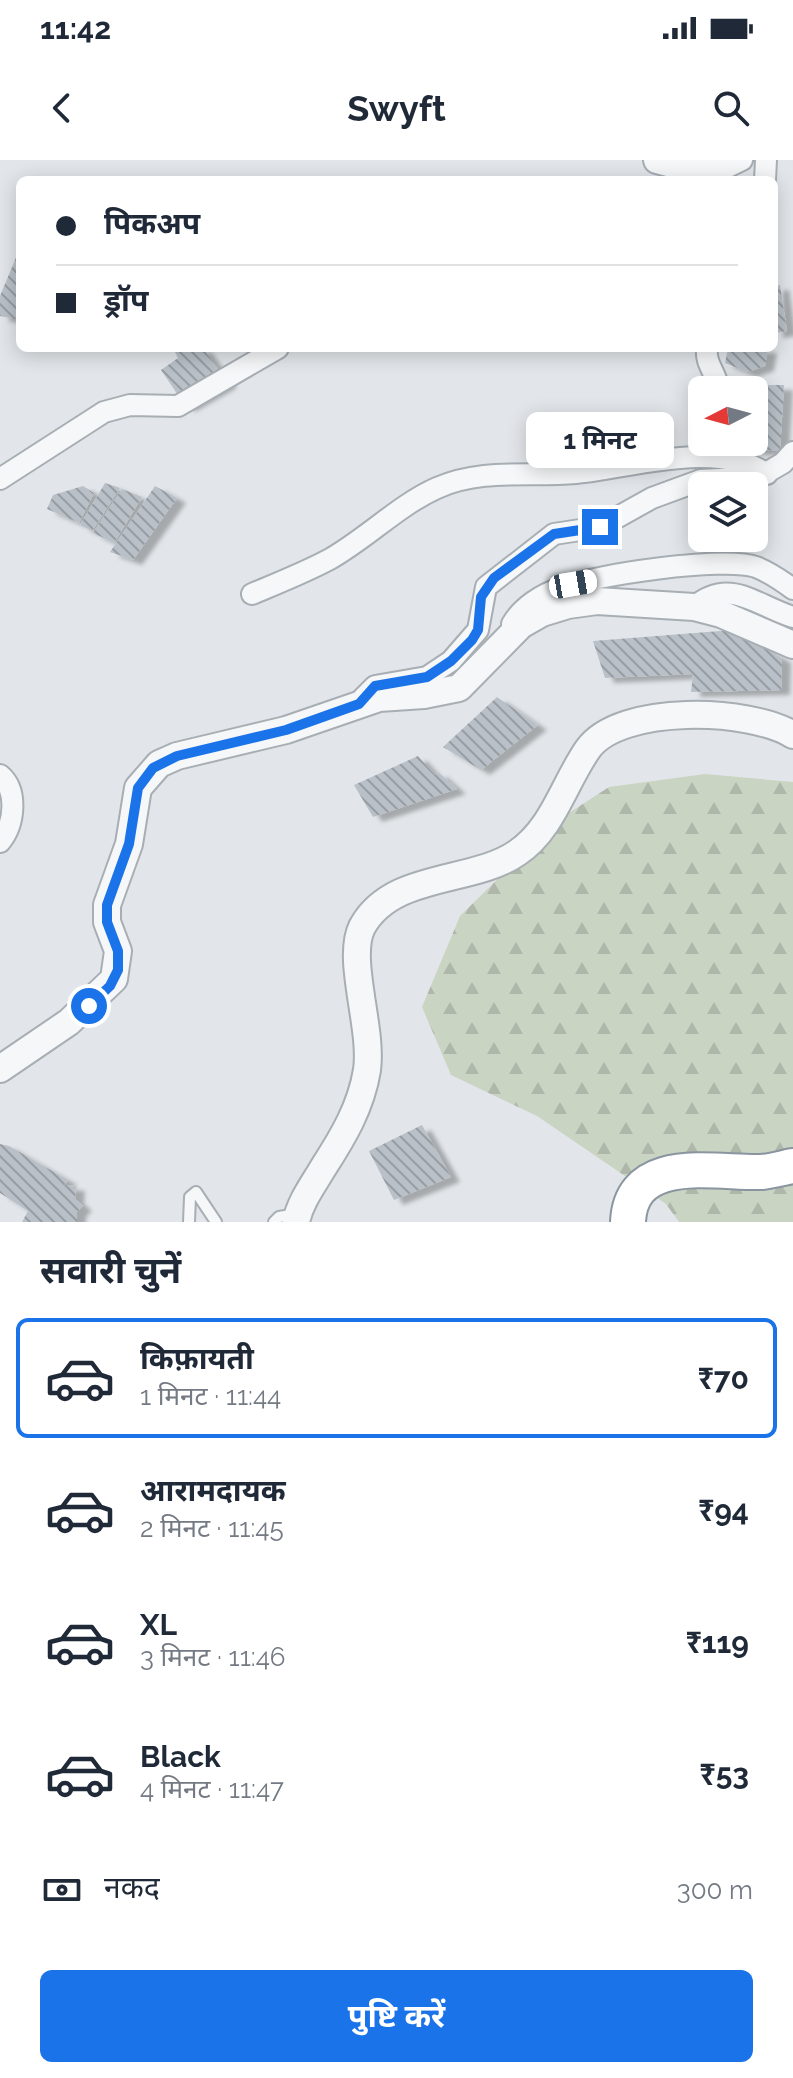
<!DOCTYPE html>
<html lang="hi">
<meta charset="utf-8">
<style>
body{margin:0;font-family:Raleway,"Noto Sans Devanagari",sans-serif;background:#f2f2f3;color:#1f2937;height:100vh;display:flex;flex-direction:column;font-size:30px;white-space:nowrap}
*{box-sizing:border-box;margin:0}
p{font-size:26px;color:#747a83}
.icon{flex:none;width:44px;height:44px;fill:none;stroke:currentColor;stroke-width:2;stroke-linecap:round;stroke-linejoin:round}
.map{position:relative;height:1062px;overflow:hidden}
.drawer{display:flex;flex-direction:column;background:#fff;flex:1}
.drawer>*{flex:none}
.top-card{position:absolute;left:16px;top:16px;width:762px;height:176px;border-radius:12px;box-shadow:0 4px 20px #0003;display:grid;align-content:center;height:176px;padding:0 40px;background:#fff}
.needle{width:52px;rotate:264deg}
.controls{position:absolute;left:688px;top:216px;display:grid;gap:16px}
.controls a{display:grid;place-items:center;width:80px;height:80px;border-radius:12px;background:#fff;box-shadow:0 4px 20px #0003;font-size:40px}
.end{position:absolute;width:36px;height:36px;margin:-18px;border:10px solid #1a73e8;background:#fff;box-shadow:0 0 0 4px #fff}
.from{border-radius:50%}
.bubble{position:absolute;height:56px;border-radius:12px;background:#fff;box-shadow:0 4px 20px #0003;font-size:26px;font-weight:700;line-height:56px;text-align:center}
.car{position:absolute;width:24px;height:48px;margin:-24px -12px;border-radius:10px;box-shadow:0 0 6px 2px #0007;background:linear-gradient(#fff 24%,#345 0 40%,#fff 0 76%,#345 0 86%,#fff 0)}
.top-card b{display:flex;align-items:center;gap:28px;height:76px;font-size:30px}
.top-card b+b{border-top:2px solid #e0e1e3}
.top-card i{width:20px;height:20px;background:#1f2937}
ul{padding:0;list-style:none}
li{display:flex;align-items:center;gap:24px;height:120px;margin:0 16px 12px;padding:0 24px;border:4px solid transparent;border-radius:12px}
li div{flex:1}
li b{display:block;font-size:30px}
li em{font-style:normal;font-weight:700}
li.on{border-color:#1a73e8}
li>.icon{width:72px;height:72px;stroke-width:1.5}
h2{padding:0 40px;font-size:36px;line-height:96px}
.pay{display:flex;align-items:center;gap:20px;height:88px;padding:0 40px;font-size:30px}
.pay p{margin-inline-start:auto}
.button{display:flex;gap:16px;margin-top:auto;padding:16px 40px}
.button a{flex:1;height:92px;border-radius:12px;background:#1a73e8;color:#fff;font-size:32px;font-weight:700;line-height:92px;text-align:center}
.status{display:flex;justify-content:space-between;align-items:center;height:56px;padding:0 40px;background:#fff;direction:ltr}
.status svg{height:22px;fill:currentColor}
header{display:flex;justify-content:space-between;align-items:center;height:104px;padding:0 40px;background:#fff;font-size:36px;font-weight:700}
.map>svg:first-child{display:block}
.forest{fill:url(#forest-firs)}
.building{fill:url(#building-back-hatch);filter:url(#shadow)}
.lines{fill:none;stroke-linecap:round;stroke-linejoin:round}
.service-casing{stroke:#a7aeb4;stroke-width:14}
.minor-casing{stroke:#a7aeb4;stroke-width:24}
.tertiary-casing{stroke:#a7aeb4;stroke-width:30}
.trunk-casing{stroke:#8a95a0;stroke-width:38}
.service{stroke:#f5f7f8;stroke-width:10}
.minor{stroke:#f5f7f8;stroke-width:20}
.tertiary{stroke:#f5f7f8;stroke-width:26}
.trunk{stroke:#fff;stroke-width:34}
.route{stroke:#1a73e8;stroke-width:10}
</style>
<div class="status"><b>11:42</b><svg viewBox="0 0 49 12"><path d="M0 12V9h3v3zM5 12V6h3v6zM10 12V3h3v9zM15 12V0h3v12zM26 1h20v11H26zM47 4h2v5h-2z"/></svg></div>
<header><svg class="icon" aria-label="back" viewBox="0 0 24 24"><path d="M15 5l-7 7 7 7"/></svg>Swyft<svg class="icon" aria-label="search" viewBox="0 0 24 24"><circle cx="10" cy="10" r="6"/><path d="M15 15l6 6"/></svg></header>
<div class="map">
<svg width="793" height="1062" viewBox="0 0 793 1062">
<defs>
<pattern id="forest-firs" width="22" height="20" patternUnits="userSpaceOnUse" patternTransform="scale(2)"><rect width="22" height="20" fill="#cad4c3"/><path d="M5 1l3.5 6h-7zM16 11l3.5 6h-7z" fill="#aeb7a9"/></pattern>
<pattern id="building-back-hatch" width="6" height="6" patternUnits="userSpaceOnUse" patternTransform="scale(2)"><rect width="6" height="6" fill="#b9c0c7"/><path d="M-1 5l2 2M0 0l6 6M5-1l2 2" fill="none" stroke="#979da3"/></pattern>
<filter id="shadow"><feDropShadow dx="9" dy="5" stdDeviation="2" flood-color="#0004"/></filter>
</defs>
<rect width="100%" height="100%" fill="#e2e6ea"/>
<path class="forest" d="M705 614 793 622V1062H679L666 1044 537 956 451 915 422 847 460 756 558 660 609 627Z"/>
<path class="building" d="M17 95 20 96V160L0 156V136Z
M780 125 787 171 774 173V126Z
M173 188H203L228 223 186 247 161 210 178 198Z
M728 188H768L765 206 748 212 725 203Z
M746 225H784L780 291 744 289 745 282H754V230H746Z
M105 323 120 328 92 371 80 365Z
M83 326 94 333 79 363 47 349 53 335Z
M155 326 177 338 133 400 110 392Z
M122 329 142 337 114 383 93 373Z
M733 470 782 498 781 530 691 532 693 514 605 518 593 481Z
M497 537 538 565 481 610 443 587Z
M418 596 435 615 438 612 457 629 373 657 354 625Z
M422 965 451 1017 394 1040 369 991Z
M0 984 9 986 68 1020 64 1025 76 1026 75 1039 83 1046 77 1052V1062H22L28 1051 0 1033Z"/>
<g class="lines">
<g class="service-casing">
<path id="service" d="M189 1062 190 1037 196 1032 216 1062
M274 1062 279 1057 297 1054"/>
</g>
<g class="minor-casing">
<path id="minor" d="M701 20 742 0
M765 20 766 0
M707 188C705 205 717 213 719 230
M0 319 104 252 130 245 178 246 278 188
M252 434C278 423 306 412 330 399 367 378 399 345 437 328 482 308 529 317 576 313 630 308 717 279 767 314
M694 447C730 417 755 445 793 457
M512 464C522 447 542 434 561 428 593 415 724 396 756 407 769 412 782 421 793 429
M363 538 375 526 427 517 451 501 478 470 486 427 554 374 600 367 652 338 701 320 759 317 783 303 793 292
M0 615C18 630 15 664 0 682"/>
</g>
<g class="tertiary-casing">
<path id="tertiary" d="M657 0 686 8 729 0
M0 909 69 862 114 819 118 791 107 762V745L129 684 138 628 159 604 177 596 286 570 379 538 424 535 459 528 521 465 542 453 568 445 597 441 694 447 721 454 793 485
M296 1062C300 1042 313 1025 323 1008 343 977 361 947 367 910 373 868 346 799 362 767 392 712 472 724 517 693 553 669 564 623 588 589 620 544 750 548 793 575"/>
</g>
<g class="trunk-casing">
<path id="trunk" d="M628 1062C631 992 718 1014 762 1012 772 1011 783 1008 793 1006"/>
</g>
<use href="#service" class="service"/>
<use href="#minor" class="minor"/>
<use href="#tertiary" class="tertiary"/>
<use href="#trunk" class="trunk"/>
</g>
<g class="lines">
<path class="route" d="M89 846 110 826 118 810V791L107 762V745L129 684 138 628 153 608 177 596 286 570 359 544 375 526 427 517 451 501 472 480 478 470 481 437 494 418 554 374 600 367"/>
</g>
</svg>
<div class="controls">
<a><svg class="needle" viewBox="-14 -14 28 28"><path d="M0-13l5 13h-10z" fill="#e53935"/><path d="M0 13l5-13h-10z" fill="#747a83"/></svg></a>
<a><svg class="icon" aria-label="layers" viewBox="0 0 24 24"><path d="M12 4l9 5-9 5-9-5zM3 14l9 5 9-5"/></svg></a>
</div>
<i class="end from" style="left:89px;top:846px"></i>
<i class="end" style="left:600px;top:367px"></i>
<div class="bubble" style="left:526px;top:252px;width:148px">1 मिनट</div>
<i class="car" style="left:573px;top:424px;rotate:80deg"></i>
<div class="top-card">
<b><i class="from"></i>पिकअप</b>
<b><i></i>ड्रॉप</b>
</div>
</div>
<section class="drawer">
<h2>सवारी चुनें</h2>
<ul>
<li class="on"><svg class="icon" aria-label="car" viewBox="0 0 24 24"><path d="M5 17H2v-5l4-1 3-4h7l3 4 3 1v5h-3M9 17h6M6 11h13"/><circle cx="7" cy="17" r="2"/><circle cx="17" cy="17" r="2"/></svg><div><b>किफ़ायती</b><p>1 मिनट · 11:44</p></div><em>₹70</em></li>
<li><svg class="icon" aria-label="car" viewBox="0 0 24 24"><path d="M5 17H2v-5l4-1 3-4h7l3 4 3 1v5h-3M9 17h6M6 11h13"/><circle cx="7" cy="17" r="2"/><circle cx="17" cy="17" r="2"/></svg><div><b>आरामदायक</b><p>2 मिनट · 11:45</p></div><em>₹94</em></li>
<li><svg class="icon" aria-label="car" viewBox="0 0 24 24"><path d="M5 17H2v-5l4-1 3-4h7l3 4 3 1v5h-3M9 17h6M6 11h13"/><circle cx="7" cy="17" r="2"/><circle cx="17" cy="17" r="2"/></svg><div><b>XL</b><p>3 मिनट · 11:46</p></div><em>₹119</em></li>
<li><svg class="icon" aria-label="car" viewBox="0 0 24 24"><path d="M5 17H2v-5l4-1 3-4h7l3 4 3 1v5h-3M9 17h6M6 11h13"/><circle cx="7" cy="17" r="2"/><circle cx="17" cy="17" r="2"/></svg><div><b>Black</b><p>4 मिनट · 11:47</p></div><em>₹53</em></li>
</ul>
<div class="pay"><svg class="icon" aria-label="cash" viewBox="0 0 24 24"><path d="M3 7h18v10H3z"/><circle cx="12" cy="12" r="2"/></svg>नकद<p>300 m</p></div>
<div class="button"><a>पुष्टि करें</a></div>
</section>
